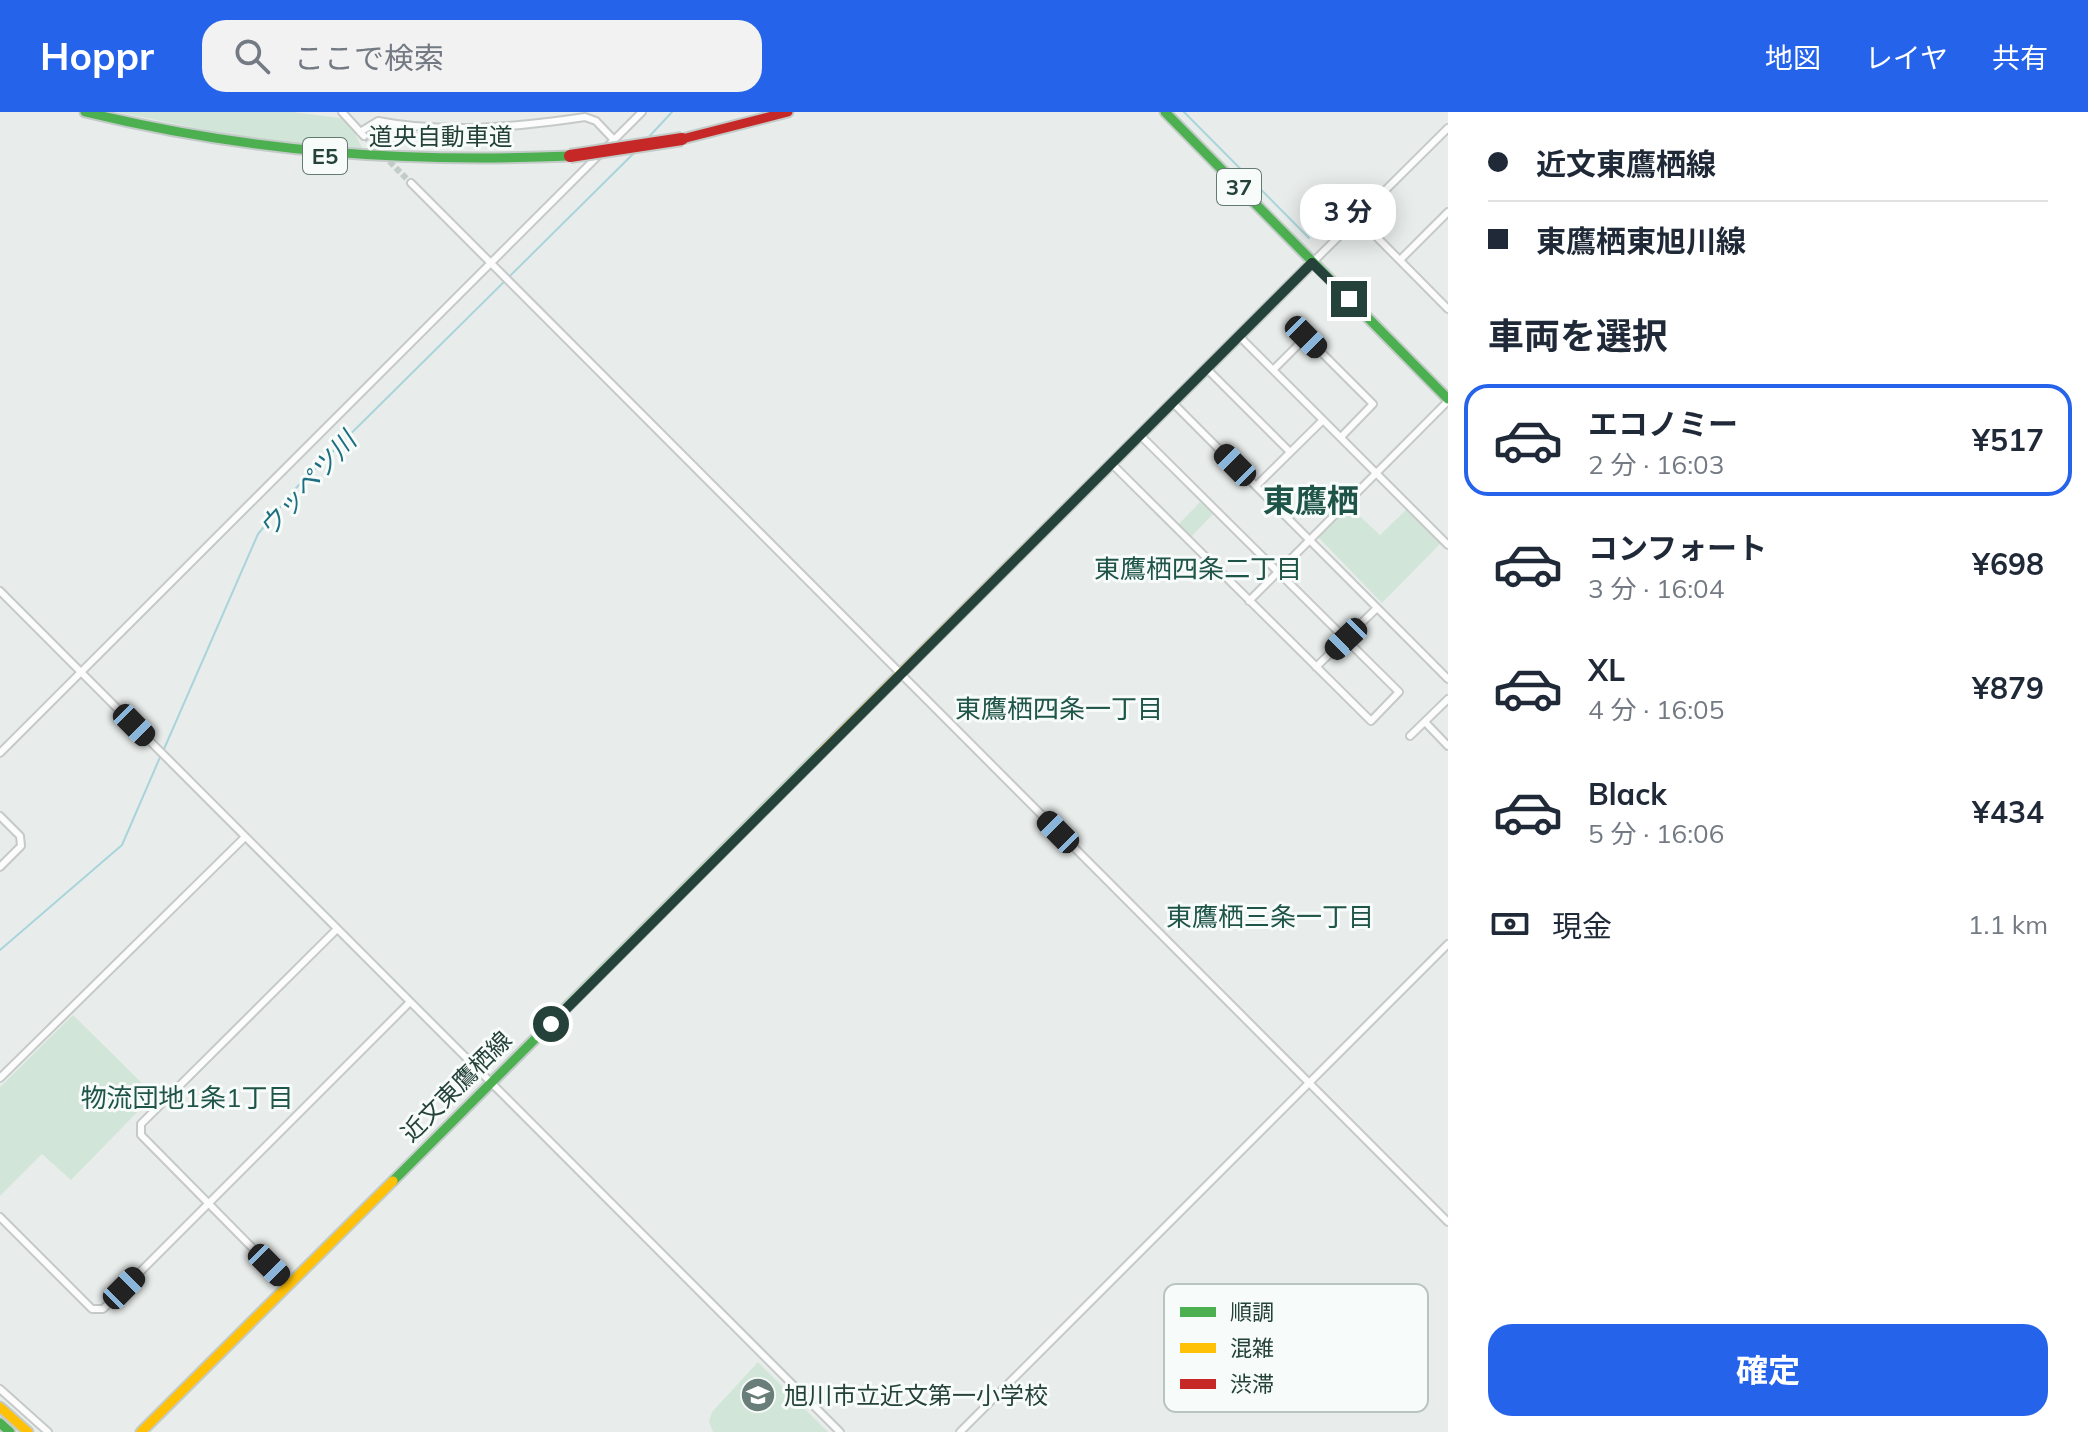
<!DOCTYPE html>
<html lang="ja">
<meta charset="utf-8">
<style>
body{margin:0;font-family:Mulish,"Noto Sans JP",sans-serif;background:#f2f2f3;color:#1f2937;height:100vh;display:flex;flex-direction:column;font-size:30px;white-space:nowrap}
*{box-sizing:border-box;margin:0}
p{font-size:26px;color:#747a83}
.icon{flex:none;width:44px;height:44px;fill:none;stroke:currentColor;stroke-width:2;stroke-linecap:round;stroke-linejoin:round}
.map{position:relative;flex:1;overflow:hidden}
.drawer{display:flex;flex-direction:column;background:#fff;width:640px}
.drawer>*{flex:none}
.hud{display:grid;align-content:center;height:176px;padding:0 40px;background:#fff}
.end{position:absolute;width:36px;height:36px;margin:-18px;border:10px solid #24423a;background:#fff;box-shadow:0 0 0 4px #fff}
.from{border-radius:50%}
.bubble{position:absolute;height:56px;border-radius:24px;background:#fff;box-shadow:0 4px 20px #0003;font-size:26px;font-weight:700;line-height:56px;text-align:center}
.car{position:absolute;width:24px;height:48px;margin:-24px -12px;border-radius:10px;box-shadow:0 0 6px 2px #0007;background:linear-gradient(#222 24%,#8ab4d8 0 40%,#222 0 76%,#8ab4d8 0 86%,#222 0)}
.hud b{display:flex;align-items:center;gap:28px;height:76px;font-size:30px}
.hud b+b{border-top:2px solid #e0e1e3}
.hud i{width:20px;height:20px;background:#1f2937}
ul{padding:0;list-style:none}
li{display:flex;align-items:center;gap:24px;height:112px;margin:0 16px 12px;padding:0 24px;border:4px solid transparent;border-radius:24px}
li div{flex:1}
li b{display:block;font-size:30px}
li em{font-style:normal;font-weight:700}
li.selected{border-color:#2563eb}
li>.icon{width:72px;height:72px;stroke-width:1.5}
h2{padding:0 40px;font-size:36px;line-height:96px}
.pay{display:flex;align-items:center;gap:20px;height:88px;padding:0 40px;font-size:30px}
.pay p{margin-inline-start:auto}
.cta{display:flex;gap:16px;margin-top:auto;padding:16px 40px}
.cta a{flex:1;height:92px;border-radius:24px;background:#2563eb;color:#fff;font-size:32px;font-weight:700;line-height:92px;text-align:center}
header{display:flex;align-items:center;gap:48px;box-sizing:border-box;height:112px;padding:0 40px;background:#2563eb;color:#fff}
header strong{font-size:38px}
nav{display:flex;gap:44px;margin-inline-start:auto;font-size:28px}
.search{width:560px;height:72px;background:#f2f2f3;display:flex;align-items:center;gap:20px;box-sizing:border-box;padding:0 28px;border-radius:24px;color:#747a83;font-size:30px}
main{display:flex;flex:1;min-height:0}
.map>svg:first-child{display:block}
.green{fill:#d1e6d8}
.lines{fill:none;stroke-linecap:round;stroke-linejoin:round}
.stream{stroke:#a9d4db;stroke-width:2}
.street-tunnel{stroke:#c1cbc8;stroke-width:6;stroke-dasharray:6 3;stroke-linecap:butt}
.street-casing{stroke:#c5cac8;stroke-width:10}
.fast-casing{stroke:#c3cbc8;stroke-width:13}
.slow-casing{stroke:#c3cbc8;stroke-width:13}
.jam-casing{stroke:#c3cbc8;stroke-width:13}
.street{stroke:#fcfcfc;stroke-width:6}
.fast{stroke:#4caf50;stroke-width:9}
.slow{stroke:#ffc107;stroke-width:9}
.jam{stroke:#c62828;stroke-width:9}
.jam-bridge-casing{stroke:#c3ccc9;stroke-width:16;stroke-linecap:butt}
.jam-bridge{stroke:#c62828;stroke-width:12}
.route{stroke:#24423a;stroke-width:10}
.labels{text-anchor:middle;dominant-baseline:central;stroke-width:6;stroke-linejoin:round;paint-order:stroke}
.shield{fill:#f7fbf9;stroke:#637a73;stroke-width:2}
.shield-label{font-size:22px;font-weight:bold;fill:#24423a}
.street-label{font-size:24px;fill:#24423a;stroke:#f7fbf9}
.poi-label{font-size:24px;fill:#24423a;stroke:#f7fbf9;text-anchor:start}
.water-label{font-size:26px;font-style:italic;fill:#1c6f80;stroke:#f7fbf9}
.neighbourhood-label{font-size:26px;fill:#1f5548;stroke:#f7fbf9}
.district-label{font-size:32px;font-weight:bold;fill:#1f5548;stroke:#f7fbf9}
.key{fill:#f7fbf9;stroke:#b8c4c0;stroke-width:2}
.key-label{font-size:22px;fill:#24423a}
</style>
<header>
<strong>Hoppr</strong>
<div class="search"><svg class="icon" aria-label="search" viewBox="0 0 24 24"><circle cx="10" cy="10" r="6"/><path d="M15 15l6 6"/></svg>ここで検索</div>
<nav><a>地図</a><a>レイヤ</a><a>共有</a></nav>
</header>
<main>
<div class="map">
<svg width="1448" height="1320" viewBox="0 0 1448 1320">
<rect width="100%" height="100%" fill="#e8edeb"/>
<path class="green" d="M116 0H293L348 7 365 42 281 33Z
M1200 390 1213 402 1190 426 1178 413Z
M1349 394 1380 423 1407 397 1441 431 1382 491 1318 425Z
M73 903 154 983 71 1068 42 1042 0 1084V975Z
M758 1250 828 1320H713L709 1310 712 1300Z"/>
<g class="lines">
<path class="stream" d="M1184 0 1309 126
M646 28 672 0
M164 637 258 422 297 375 636 39
M0 838 122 733 161 643"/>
<path class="street-tunnel" d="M364 24 411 71"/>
<g class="street-casing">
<path id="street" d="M342 0 364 24
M360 20 378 9C445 22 518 15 585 5L596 9 614 28
M411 71 1448 1110
M1357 105 1448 197
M1400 148 1448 100
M1312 151 1448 16
M1239 224 1448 433
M1207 257 1290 340
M1273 258 1306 225 1373 292 1341 325
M1173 291 1448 567
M1112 352 1371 609 1399 580 1140 323
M1256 374 1323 308
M0 479 840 1320
M1249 489 1448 289
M1316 555 1377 496
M1425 610 1448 634
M1410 624 1448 587
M0 641 642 0
M0 704 20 724 21 734 0 755
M0 966 245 725
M0 1105 92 1197H103L410 890
M289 1173 141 1023V1012L337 817
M0 1277 48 1320
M960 1320 1448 832"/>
</g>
<g class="fast-casing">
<path id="fast" d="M85 0C249 40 402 51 570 44
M1165 0 1448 287
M1104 359 1312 151
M393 1069 821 641
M0 1311 10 1320"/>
</g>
<g class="slow-casing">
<path id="slow" d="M821 641 1104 359
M0 1295 28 1320
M141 1320 393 1069"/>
</g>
<g class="jam-casing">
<path id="jam" d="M682 27 788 0"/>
</g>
<use href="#street" class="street"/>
<use href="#fast" class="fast"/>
<use href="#slow" class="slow"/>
<use href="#jam" class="jam"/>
<g class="jam-bridge-casing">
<path id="jam-bridge" d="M570 44 682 27"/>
</g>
<use href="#jam-bridge" class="jam-bridge"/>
</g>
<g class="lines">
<path class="route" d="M551 912 1312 151 1349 187"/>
</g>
<defs>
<g id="school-disc" transform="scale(1.8)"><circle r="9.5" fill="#697e78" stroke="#f7fbf9"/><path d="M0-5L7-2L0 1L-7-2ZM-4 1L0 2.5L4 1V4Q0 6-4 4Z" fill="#fff"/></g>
</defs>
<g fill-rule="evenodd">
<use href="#school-disc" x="758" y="1283"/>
</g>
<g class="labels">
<g class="shield">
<rect x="303" y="26" width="44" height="36" rx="6"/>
<rect x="1217" y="57" width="44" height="36" rx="6"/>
</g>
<g class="shield-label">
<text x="325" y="44">E5</text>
<text x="1239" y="75">37</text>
</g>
<g class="street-label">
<text x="441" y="24">道央自動車道</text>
<text transform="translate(456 974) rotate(-45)">近文東鷹栖線</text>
</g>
<g class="poi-label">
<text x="784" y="1283">旭川市立近文第一小学校</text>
</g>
<g class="water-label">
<text transform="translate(307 372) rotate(-48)">ウッペツ川</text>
</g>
<g class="neighbourhood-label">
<text x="1198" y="456">東鷹栖四条二丁目</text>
<text x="1059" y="596">東鷹栖四条一丁目</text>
<text x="1270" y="804">東鷹栖三条一丁目</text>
<text x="187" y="985">物流団地1条1丁目</text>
</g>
<g class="district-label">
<text x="1311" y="388">東鷹栖</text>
</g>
</g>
<rect x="1164" y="1172" width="264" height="128" rx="12" class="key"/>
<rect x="1180" y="1195" width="36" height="10" fill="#4caf50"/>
<rect x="1180" y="1231" width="36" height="10" fill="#ffc107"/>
<rect x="1180" y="1267" width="36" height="10" fill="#c62828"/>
<g class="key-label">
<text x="1230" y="1208">順調</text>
<text x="1230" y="1244">混雑</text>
<text x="1230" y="1280">渋滞</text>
</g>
</svg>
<i class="end from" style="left:551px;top:912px"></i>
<i class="end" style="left:1349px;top:187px"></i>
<div class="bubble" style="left:1300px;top:72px;width:96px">3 分</div>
<i class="car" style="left:1306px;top:225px;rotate:135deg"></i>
<i class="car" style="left:1235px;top:353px;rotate:315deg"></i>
<i class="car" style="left:1346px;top:527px;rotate:226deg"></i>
<i class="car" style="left:134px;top:613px;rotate:135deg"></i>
<i class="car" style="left:1058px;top:720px;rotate:315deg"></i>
<i class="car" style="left:269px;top:1153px;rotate:135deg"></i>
<i class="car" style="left:124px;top:1176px;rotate:45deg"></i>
</div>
<section class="drawer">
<div class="hud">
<b><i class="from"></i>近文東鷹栖線</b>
<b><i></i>東鷹栖東旭川線</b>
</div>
<h2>車両を選択</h2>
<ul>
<li class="selected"><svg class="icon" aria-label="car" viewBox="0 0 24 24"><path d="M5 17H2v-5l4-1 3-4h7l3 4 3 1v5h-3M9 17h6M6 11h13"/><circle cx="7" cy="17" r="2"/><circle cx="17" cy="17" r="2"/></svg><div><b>エコノミー</b><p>2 分 · 16:03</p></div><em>¥517</em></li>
<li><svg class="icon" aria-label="car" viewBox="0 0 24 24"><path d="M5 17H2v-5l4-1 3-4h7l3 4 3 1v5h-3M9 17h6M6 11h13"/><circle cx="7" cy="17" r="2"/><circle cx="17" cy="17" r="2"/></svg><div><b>コンフォート</b><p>3 分 · 16:04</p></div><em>¥698</em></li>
<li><svg class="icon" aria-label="car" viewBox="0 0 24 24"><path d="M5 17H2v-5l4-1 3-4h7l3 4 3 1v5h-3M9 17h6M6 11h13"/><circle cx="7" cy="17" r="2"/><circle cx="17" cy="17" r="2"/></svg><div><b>XL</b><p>4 分 · 16:05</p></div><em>¥879</em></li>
<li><svg class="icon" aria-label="car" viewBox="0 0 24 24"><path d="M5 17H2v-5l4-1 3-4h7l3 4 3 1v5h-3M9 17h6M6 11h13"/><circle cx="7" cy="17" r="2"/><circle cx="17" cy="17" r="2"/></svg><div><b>Black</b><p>5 分 · 16:06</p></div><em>¥434</em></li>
</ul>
<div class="pay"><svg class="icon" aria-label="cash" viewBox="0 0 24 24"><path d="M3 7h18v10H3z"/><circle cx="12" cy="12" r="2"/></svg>現金<p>1.1 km</p></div>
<div class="cta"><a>確定</a></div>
</section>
</main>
